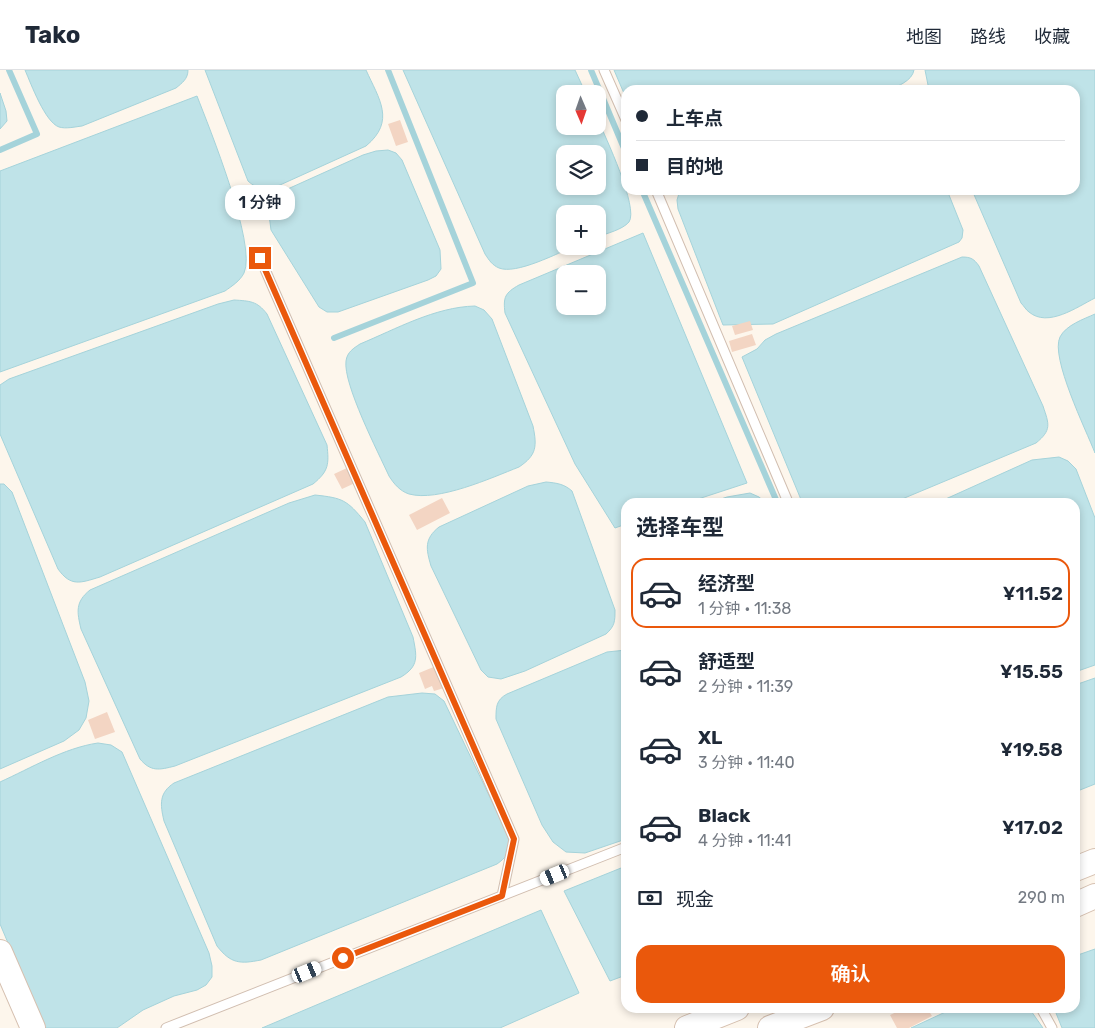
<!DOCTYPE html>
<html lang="zh">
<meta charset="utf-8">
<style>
body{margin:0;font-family:Rubik,"Noto Sans SC",sans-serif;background:#f6f6f7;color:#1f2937;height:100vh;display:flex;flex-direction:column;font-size:19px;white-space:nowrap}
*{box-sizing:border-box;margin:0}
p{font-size:16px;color:#747a83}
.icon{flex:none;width:28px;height:28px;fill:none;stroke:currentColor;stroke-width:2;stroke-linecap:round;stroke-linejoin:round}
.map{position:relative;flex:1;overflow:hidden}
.side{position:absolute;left:621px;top:428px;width:459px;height:515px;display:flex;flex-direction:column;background:#fff;border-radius:15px;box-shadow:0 2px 8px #0003}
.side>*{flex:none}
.hud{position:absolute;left:621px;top:15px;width:459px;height:110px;border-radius:15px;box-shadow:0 2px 8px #0003;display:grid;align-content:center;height:110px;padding:0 15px;background:#fff}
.needle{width:32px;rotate:178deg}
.controls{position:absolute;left:556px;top:15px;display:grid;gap:10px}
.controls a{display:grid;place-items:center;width:50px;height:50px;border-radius:10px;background:#fff;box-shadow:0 2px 8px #0003;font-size:25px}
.end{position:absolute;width:22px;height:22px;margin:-11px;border:6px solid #ea580c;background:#fff;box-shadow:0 0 0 2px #fff}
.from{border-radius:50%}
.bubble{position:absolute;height:35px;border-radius:15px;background:#fff;box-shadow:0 2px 8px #0003;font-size:16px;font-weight:600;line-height:35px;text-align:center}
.car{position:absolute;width:15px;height:30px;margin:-15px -8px;border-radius:6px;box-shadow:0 0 4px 1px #0007;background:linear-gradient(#fff 24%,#345 0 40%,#fff 0 76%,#345 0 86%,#fff 0)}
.hud b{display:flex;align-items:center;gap:18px;height:48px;font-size:19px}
.hud b+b{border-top:1px solid #e0e1e3}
.hud i{width:12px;height:12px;background:#1f2937}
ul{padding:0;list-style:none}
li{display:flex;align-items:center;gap:15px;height:70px;margin:0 10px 8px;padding:0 5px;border:2px solid transparent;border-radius:15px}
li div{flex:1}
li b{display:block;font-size:19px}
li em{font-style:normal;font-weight:600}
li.current{border-color:#ea580c}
li>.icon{width:45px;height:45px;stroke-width:1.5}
h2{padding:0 15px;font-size:22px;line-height:60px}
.pay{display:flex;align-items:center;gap:12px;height:55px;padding:0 15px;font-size:19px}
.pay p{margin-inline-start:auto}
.action{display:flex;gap:10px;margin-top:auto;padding:10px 15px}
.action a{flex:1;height:58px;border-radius:15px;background:#ea580c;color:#fff;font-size:20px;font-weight:600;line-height:58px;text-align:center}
header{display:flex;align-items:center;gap:30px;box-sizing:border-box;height:70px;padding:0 25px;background:#fff;border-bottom:1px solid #e0e1e3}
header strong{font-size:24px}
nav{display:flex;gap:28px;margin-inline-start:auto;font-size:18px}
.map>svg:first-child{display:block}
.water{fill:#bfe3e8;stroke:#a5d3da;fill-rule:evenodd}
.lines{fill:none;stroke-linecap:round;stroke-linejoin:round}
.stream{stroke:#a5d3da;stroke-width:6}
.building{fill:#f3d5c3}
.lane-casing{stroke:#d1beb0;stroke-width:11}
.secondary-casing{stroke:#d6c0b0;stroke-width:26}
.lane{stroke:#fff;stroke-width:9}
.secondary{stroke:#fff;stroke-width:24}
.route{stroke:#ea580c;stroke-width:6}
</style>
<header>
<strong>Tako</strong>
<nav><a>地图</a><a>路线</a><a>收藏</a></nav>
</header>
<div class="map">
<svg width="1095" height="958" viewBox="0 0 1095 958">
<rect width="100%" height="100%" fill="#fdf6ec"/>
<path class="water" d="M25 0H188C188 9 182 13 176 18L82 56C74 57 66 59 59 57 45 52 31 14 25 0Z
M205 0H366C379 29 396 51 366 76L280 115C266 119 259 121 248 111Z
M403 0H575L586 24H565V56H598V50C605 66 639 138 629 152 622 160 607 163 598 167V144H565V176H575C558 183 516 205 499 198 492 195 489 190 485 184ZM565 84H598V116H565Z
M614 0H914C912 11 898 16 889 20H626V28Z
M925 0H1095V228C1077 237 1048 258 1029 242 1026 240 1024 236 1021 233L972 120H1075V20H929Z
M0 23 6 41 7 51 0 59Z
M197 26C209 57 257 175 244 203 240 211 232 216 225 221L0 302V101Z
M388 80 396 83 402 90 440 180 441 199 436 206 428 210 338 242H327L319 237 271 160 268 137 272 129 281 122 363 85 376 81Z
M680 120H947L963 160 962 168 959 172 773 254 723 255 678 139 677 130Z
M643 163 747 413 689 432H626V454L615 458 575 394 505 243C503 227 505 223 519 215ZM565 204H598V236H565Z
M962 187C971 187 974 189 979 196L1043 336C1049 354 1052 360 1036 373L895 432H802L742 287 757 279 765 270 776 264Z
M234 230C250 231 257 231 267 244L327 375C329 394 329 401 313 414L100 507C80 513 71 517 58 499L0 364V315L9 309 218 234Z
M475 236 484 240 492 249 533 356C537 376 537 385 519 397 491 408 438 432 409 424 400 421 394 414 389 406 378 382 343 314 346 291 347 282 354 278 360 274 396 259 435 237 475 236Z
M1095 244V383C1086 360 1050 287 1060 267 1066 255 1084 249 1095 244Z
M1059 387 1068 391 1076 399 1095 448V595L1075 602V432H939L1032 390Z
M546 412C557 413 564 414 572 421L615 540C615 551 615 556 606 564L525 601 501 609 488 607 481 600 431 496C426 479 424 469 439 457L528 416Z
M0 414H4L12 422 85 612 89 631 86 648 79 660 64 671 0 699Z
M750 423 759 427 765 432H712L727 427Z
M315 425C343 428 347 430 365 452L413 567C417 587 419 596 401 607L175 696C159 700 151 702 140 689L81 559C77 542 75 532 90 520L289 433Z
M626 580V769L585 783 566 782 553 772 542 755 496 649C496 637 496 630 507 624L607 582Z
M1095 608V714L1075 722V615Z
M422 623 435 624 444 631 504 757C511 774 514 782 497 794L261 890C240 894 231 894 217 876L164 751C160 734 159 723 174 713L388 627Z
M98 673 111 675 122 682 209 883 212 896V907L206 915 197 920 174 926 143 940 117 958H44L0 854V712C31 698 64 678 98 673Z
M626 796V905L610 911 564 821Z
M541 840 579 923 500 958H262Z
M1095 879V958H1062L1054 938H1075V886Z
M954 938H1029L1043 958H911Z"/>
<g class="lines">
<path class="stream" d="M591 0 626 83
M0 80 37 64 9 0
M642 120 777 432
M334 268 473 213 388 0"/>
</g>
<path class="building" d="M400 50 408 72 396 76 388 54Z
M750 251 753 260 735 265 732 256Z
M752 264 756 275 732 282 729 271Z
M347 398 355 413 342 419 334 404Z
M442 428 450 443 417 460 409 445Z
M436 596 444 618 434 621 432 616 425 619 419 603Z
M107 642 115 662 95 669 88 650Z
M905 938H927L932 946 909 958H897L890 945Z"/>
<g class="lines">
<g class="lane-casing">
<path id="lane" d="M604 0 626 50
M656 120 788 432
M260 188 514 769 502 826
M1041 938 1052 958
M166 958 626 777"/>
</g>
<g class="secondary-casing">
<path id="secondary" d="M1075 799 1095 791
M1075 835 1095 826
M0 882 33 958
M687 958 737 938
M770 958 822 938"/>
</g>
<use href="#lane" class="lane"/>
<use href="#secondary" class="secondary"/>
</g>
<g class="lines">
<path class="route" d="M260 188 514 769 502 826 343 888"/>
</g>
</svg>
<div class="controls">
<a><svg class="needle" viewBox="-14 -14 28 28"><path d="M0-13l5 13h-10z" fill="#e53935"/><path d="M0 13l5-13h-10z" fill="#747a83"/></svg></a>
<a><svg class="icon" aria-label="layers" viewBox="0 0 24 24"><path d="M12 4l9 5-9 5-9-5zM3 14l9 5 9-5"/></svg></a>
<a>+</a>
<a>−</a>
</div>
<i class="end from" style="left:343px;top:888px"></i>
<i class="end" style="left:260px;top:188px"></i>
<div class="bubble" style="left:225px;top:115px;width:70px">1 分钟</div>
<i class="car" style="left:555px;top:805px;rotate:248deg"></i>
<i class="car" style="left:307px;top:902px;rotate:68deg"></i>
<div class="hud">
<b><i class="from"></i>上车点</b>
<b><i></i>目的地</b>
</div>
<section class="side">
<h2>选择车型</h2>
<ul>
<li class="current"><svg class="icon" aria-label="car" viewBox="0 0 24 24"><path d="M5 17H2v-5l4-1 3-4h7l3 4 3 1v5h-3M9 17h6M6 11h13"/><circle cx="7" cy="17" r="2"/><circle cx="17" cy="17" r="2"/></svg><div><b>经济型</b><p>1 分钟 · 11:38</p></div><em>¥11.52</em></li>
<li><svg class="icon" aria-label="car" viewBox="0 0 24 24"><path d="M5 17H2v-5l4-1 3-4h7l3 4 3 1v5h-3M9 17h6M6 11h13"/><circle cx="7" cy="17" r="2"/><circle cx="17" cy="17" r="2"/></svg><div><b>舒适型</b><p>2 分钟 · 11:39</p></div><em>¥15.55</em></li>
<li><svg class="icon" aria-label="car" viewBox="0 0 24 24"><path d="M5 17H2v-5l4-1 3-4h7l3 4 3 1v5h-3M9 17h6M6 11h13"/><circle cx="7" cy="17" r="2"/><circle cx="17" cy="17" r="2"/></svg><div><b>XL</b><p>3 分钟 · 11:40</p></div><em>¥19.58</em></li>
<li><svg class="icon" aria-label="car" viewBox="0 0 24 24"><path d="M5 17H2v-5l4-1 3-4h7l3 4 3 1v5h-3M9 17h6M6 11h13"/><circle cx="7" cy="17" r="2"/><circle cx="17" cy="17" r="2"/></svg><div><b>Black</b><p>4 分钟 · 11:41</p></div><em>¥17.02</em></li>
</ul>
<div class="pay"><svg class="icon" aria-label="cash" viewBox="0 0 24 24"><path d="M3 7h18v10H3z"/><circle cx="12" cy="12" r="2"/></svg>现金<p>290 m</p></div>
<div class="action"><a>确认</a></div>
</section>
</div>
